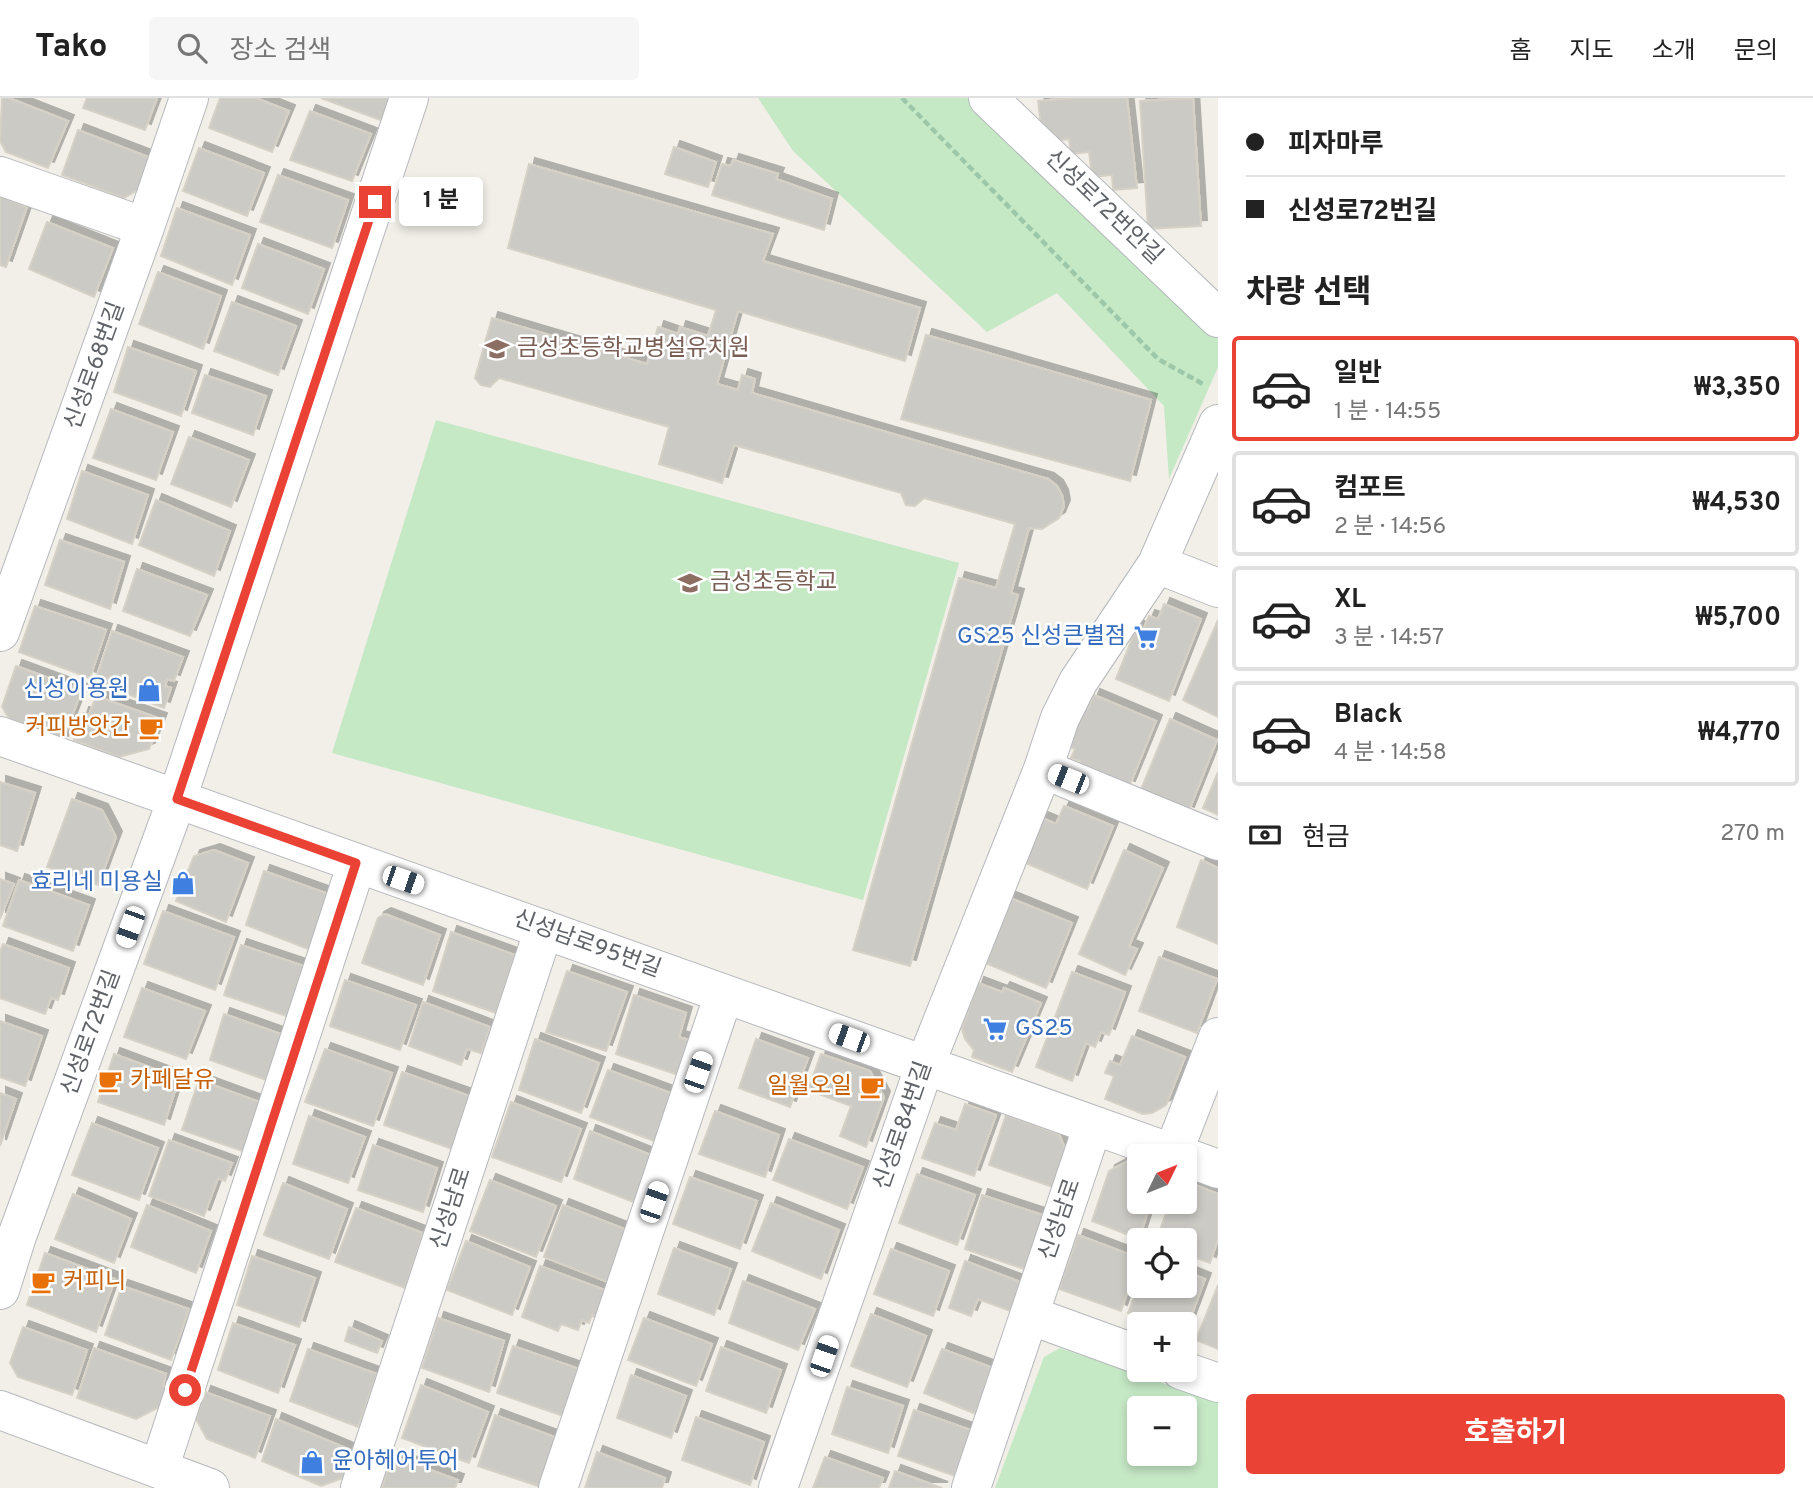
<!DOCTYPE html>
<html lang="ko">
<meta charset="utf-8">
<style>
body{margin:0;font-family:Overpass,"Noto Sans KR",sans-serif;background:#f6f6f6;color:#222;height:100vh;display:flex;flex-direction:column;font-size:26px;white-space:nowrap}
*{box-sizing:border-box;margin:0}
p{font-size:23px;color:#767676}
.icon{flex:none;width:38px;height:38px;fill:none;stroke:currentColor;stroke-width:2;stroke-linecap:round;stroke-linejoin:round}
.map{position:relative;flex:1;overflow:hidden}
.drawer{display:flex;flex-direction:column;background:#fff;width:595px}
.drawer>*{flex:none}
.banner{display:grid;align-content:center;height:154px;padding:0 28px;background:#fff}
.needle{width:46px;rotate:47deg}
.buttons{position:absolute;left:1127px;top:1046px;display:grid;gap:14px}
.buttons a{display:grid;place-items:center;width:70px;height:70px;border-radius:7px;background:#fff;box-shadow:0 4px 10px #0003;font-size:35px}
.end{position:absolute;width:32px;height:32px;margin:-16px;border:9px solid #ea4335;background:#fff;box-shadow:0 0 0 4px #fff}
.from{border-radius:50%}
.bubble{position:absolute;height:49px;border-radius:7px;background:#fff;box-shadow:0 4px 10px #0003;font-size:23px;font-weight:700;line-height:49px;text-align:center}
.car{position:absolute;width:21px;height:42px;margin:-21px -10px;border-radius:9px;box-shadow:0 0 5px 2px #0007;background:linear-gradient(#fff 24%,#345 0 40%,#fff 0 76%,#345 0 86%,#fff 0)}
.banner b{display:flex;align-items:center;gap:24px;height:66px;font-size:26px}
.banner b+b{border-top:2px solid #e0e0e0}
.banner i{width:18px;height:18px;background:#222}
ul{padding:0;list-style:none}
li{display:flex;align-items:center;gap:21px;height:105px;margin:0 14px 10px;padding:0 14px;border:4px solid #e0e0e0;border-radius:7px}
li div{flex:1}
li b{display:block;font-size:26px}
li em{font-style:normal;font-weight:700}
li.active{border-color:#ea4335}
li>.icon{width:63px;height:63px;stroke-width:1.5}
h2{padding:0 28px;font-size:32px;line-height:84px}
.pay{display:flex;align-items:center;gap:18px;height:77px;padding:0 28px;font-size:26px}
.pay p{margin-inline-start:auto}
.action{display:flex;gap:14px;margin-top:auto;padding:14px 28px}
.action a{flex:1;height:80px;border-radius:7px;background:#ea4335;color:#fff;font-size:28px;font-weight:700;line-height:80px;text-align:center}
header{display:flex;align-items:center;gap:42px;box-sizing:border-box;height:98px;padding:0 35px;background:#fff;border-bottom:2px solid #e0e0e0}
header strong{font-size:33px}
nav{display:flex;gap:38px;margin-inline-start:auto;font-size:24px}
.search{width:490px;height:63px;background:#f6f6f6;display:flex;align-items:center;gap:18px;box-sizing:border-box;padding:0 24px;border-radius:7px;color:#767676;font-size:26px}
main{display:flex;flex:1;min-height:0}
.map>svg:first-child{display:block}
.green{fill:#c5e8c5;fill-rule:evenodd}
.building{fill:#cccac5;stroke:#d6d1c6;stroke-width:2;filter:url(#shadow)}
.lines{fill:none;stroke-linecap:round;stroke-linejoin:round}
.minor-casing{stroke:#b5b8bc;stroke-width:40}
.tertiary-casing{stroke:#b5b8bc;stroke-width:40}
.path{stroke:#9cc7a9;stroke-width:4.5;stroke-dasharray:7 3.5;stroke-linecap:butt}
.minor{stroke:#fff;stroke-width:38}
.tertiary{stroke:#fff;stroke-width:38}
.route{stroke:#ea4335;stroke-width:9}
.labels{text-anchor:middle;dominant-baseline:central;stroke-width:5;stroke-linejoin:round;paint-order:stroke}
.street-label{font-size:23px;fill:#5f6368;stroke:#fff}
.education-label{font-size:23px;fill:#785e54;stroke:#fff;text-anchor:start}
.shop-label{font-size:23px;fill:#366cbe;stroke:#fff;text-anchor:end}
.food-label{font-size:23px;fill:#c56008;stroke:#fff;text-anchor:end}
</style>
<header>
<strong>Tako</strong>
<div class="search"><svg class="icon" aria-label="search" viewBox="0 0 24 24"><circle cx="10" cy="10" r="6"/><path d="M15 15l6 6"/></svg>장소 검색</div>
<nav><a>홈</a><a>지도</a><a>소개</a><a>문의</a></nav>
</header>
<main>
<div class="map">
<svg width="1218" height="1390" viewBox="0 0 1218 1390">
<defs>
<filter id="shadow"><feDropShadow dx="6" dy="-6" stdDeviation="0" flood-color="#0004"/></filter>
</defs>
<rect width="100%" height="100%" fill="#f1efe8"/>
<path class="green" d="M758 0H967L1218 241V269L1169 381 1164 308 1057 195 987 234 793 53Z
M436 322 959 465 863 802 332 655Z
M1060 1250 1218 1304V1390H995L1044 1259ZM1139 1311H1185V1356H1139Z"/>
<path class="building" d="M2 0H9L68 23 48 70 6 54 0 43Z
M87 0H157L145 32 83 10Z
M220 0H256L289 13 272 54 209 30Z
M321 0H391L383 23Z
M1073 0H1127L1137 90 1113 92 1112 77 1092 79 1089 54 1071 56 1069 41 1055 43V36L1042 37 1038 3Z
M1193 0 1201 128 1148 131 1140 3Z
M310 13 371 36 352 83 290 62Z
M78 32 151 60 141 90 124 100 62 77Z
M674 49 716 64 708 89 665 76Z
M199 50 264 75 247 118 183 93Z
M733 62 778 76 776 81 832 101 824 132 712 97 722 66 731 68Z
M529 66 773 136 763 163 920 210 905 263 738 213 717 286 738 292 742 277 755 281 752 295 1048 381 1057 388 1062 397 1064 408 1059 420 1042 431 1029 430 1011 495 1018 497 910 868 853 852 959 480 996 490 1015 426 924 400 915 408 906 407 901 395 734 347 722 385 659 366 669 329 499 280 490 289 481 287 475 280 492 220 647 266 658 229 678 236 680 229 708 238 716 212 508 150Z
M278 77 348 102 332 150 260 124Z
M0 98 27 109 6 169 0 167Z
M177 110 250 137 232 187 161 158Z
M47 124 113 150 94 199 29 171Z
M258 146 324 171 308 216 242 190Z
M158 174 221 198 203 251 139 226Z
M232 204 296 228 278 277 214 253Z
M926 237 1151 302 1130 383 901 321Z
M128 249 196 273 181 318 114 294Z
M205 277 266 298 253 337 192 315Z
M111 311 173 334 156 382 93 360Z
M189 339 249 362 231 409 171 386Z
M82 373 148 397 132 446 67 421Z
M156 402 230 433 214 478 139 447Z
M60 442 124 464 110 511 45 487Z
M137 471 207 497 190 538 123 513Z
M1164 506 1201 521 1169 603 1116 581 1137 528 1143 532 1149 518 1158 521Z
M35 508 106 532 90 580 19 554Z
M1218 522V619L1183 602Z
M112 533 183 559 174 583 167 581 165 588 171 590 164 610 95 584Z
M16 568 82 592 62 644 13 627 2 609Z
M1094 597 1156 623 1129 689 1077 671 1080 663 1071 660 1075 651 1068 648 1084 609 1088 611Z
M96 598 161 621 149 651 119 659 74 642 83 615 89 617Z
M1170 621 1217 642 1188 715 1140 694Z
M1218 674V717L1203 710Z
M0 684 35 695 17 753 0 747Z
M72 701 102 712 116 739 98 787 47 769Z
M1064 708 1113 728 1087 791 1023 764 1042 720 1056 726Z
M214 752 248 765 226 824 176 803 194 758Z
M1124 752 1163 770 1129 848 1137 851 1125 877 1079 856Z
M1201 762 1218 770V846L1177 829Z
M264 773 334 798 316 854 246 827Z
M0 781 14 786 0 821Z
M19 782 89 807 73 853 3 828Z
M1010 800 1072 825 1046 890 985 865Z
M163 813 234 839 215 892 144 866Z
M385 816 440 837 423 887 362 865 378 820Z
M451 834 515 857 496 915 433 893Z
M3 846 69 870 58 902 51 900 45 916 0 900V854Z
M241 847 312 871 295 921 224 897Z
M1159 859 1217 881 1197 935 1139 913Z
M567 873 627 894 606 953 546 934Z
M1072 874 1125 894 1109 937 1101 934 1095 949 1086 945 1072 983 1036 969Z
M345 882 416 907 400 952 330 928Z
M978 885 1002 894 1004 890 1041 905 1012 974 972 959 974 952 965 941 962 931Z
M142 890 205 913 186 961 124 939Z
M634 897 686 915 679 939 701 946 690 981 616 956Z
M423 904 490 929 481 955 467 951 461 967 409 948Z
M224 916 289 939 272 984 210 962Z
M0 923 42 938 25 988 0 979Z
M1132 938 1185 959 1166 1007 1152 1015 1143 1016 1105 1001 1114 978 1105 975 1110 963 1120 967Z
M535 941 599 965 581 1015 519 992Z
M756 941 808 960 790 1009 739 990Z
M325 951 392 975 373 1028 305 1004Z
M114 956 179 980 164 1027 98 1004Z
M821 956 870 973 884 999 866 1049 840 1038 851 1008 808 992Z
M608 972 679 998 662 1046 590 1019Z
M402 974 478 1001 458 1053 384 1027Z
M199 982 265 1006 248 1055 182 1032Z
M0 995 16 1001 0 1048Z
M511 1004 581 1031 561 1084 492 1059Z
M965 1006 996 1017 974 1078 922 1060 935 1025 956 1032Z
M715 1013 779 1037 765 1079 699 1056Z
M1006 1017 1059 1036 1068 1058 1056 1090 989 1067Z
M309 1018 365 1039 348 1085 293 1066Z
M92 1025 158 1050 139 1102 72 1077Z
M590 1033 656 1059 641 1107 574 1081Z
M789 1041 863 1069 847 1111 773 1082Z
M169 1042 232 1065 225 1083 218 1080 204 1118 149 1098Z
M373 1047 437 1070 423 1114 358 1092Z
M1130 1062 1139 1066V1104H1151L1139 1141 1092 1123 1109 1073Z
M917 1076 975 1097 957 1147 899 1125Z
M690 1079 757 1103 740 1151 673 1126Z
M490 1082 556 1108 536 1159 470 1133Z
M283 1085 347 1111 329 1161 264 1137Z
M1193 1086 1218 1096V1141L1210 1165 1185 1156V1143H1156L1170 1104H1185V1089L1191 1091Z
M73 1096 131 1121 114 1165 55 1141Z
M982 1097 1048 1119 1030 1173 965 1151Z
M771 1105 839 1132 821 1181 752 1153Z
M147 1107 211 1133 196 1175 131 1149Z
M563 1107 632 1134 613 1186 544 1159Z
M356 1110 423 1135 405 1190 335 1164Z
M1078 1137 1139 1160 1121 1213 1059 1191Z
M466 1143 530 1169 512 1217 447 1192Z
M674 1150 731 1171 714 1217 658 1196Z
M891 1151 949 1173 933 1218 874 1196Z
M45 1155 115 1181 96 1234 27 1207Z
M252 1158 315 1180 299 1229 237 1207Z
M965 1163 1023 1185 1013 1214 978 1201 971 1218 949 1210Z
M540 1168 613 1195 604 1221 592 1217 589 1225 582 1222 578 1232 561 1226 558 1233 522 1219Z
M1185 1173 1205 1181 1185 1235V1227H1161L1128 1215 1139 1186V1188H1185Z
M743 1183 815 1211 798 1252 729 1225Z
M1218 1187V1251L1196 1242Z
M122 1188 189 1211 171 1262 105 1237Z
M871 1216 926 1238 907 1289 851 1268Z
M438 1220 504 1243 489 1294 422 1270Z
M644 1220 712 1246 696 1288 628 1262Z
M233 1225 295 1247 278 1295 218 1272Z
M23 1229 87 1252 72 1297 18 1279 10 1265Z
M349 1229 382 1243 377 1255 345 1243Z
M513 1248 585 1273 569 1320 497 1295Z
M721 1249 781 1272 766 1315 706 1293Z
M94 1250 166 1276 163 1288 169 1289 163 1307 136 1321 77 1300Z
M308 1251 377 1276 358 1329 290 1303Z
M942 1251 1001 1273 983 1319 924 1295Z
M631 1277 686 1298 671 1340 617 1320Z
M421 1287 488 1314 469 1365 402 1340Z
M847 1289 903 1308 888 1355 832 1336Z
M205 1294 270 1318 255 1360 207 1341 196 1321Z
M914 1312 976 1334 958 1379 898 1358Z
M495 1317 563 1342 544 1390 478 1368Z
M696 1319 764 1344 750 1387 682 1362Z
M276 1321 353 1353 343 1380 321 1388 262 1363Z
M597 1354 665 1380 662 1390H585Z
M392 1358 458 1382 455 1390H382Z
M825 1359 883 1380 879 1390H813Z
M895 1373 942 1390H889Z"/>
<g class="lines">
<g class="minor-casing">
<path id="minor" d="M988 0 1218 220
M0 78 145 129
M1157 466 1218 490
M0 534 145 129 189 0
M0 638 1183 1059
M1043 671 1218 743
M1173 1055 1218 939
M1185 1059 1218 1071
M0 1192 17 1138 177 701 409 0
M1029 1217 1139 1257
M1181 1272 1218 1285
M159 1371 357 765
M360 1390 544 831
M558 1390 724 896
M778 1390 925 967 1043 671 1060 620 1078 584 1157 466 1218 326
M971 1390 1093 1027"/>
</g>
<g class="tertiary-casing">
<path id="tertiary" d="M0 1312 210 1390"/>
</g>
<path class="path" d="M902 0 1158 261 1203 286"/>
<use href="#minor" class="minor"/>
<use href="#tertiary" class="tertiary"/>
</g>
<g class="lines">
<path class="route" d="M185 1292 356 765 177 701 375 104"/>
</g>
<defs>
<g id="school-bare" transform="scale(1.89)"><path d="M0-5L7-2L0 1L-7-2ZM-4 1L0 2.5L4 1V4Q0 6-4 4Z" fill="#8d6e63" stroke="#fff" stroke-width="2.5" paint-order="stroke"/></g>
<g id="supermarket-bare" transform="scale(1.89)"><path d="M-6-5.5h2.5l.6 2H6L4.5 2H-2.5L-4.4-4H-6ZM-1.5 3.2a1.3 1.3 0 1 0 .1 0ZM3 3.2a1.3 1.3 0 1 0 .1 0Z" fill="#3f7fe0" stroke="#fff" stroke-width="2.5" paint-order="stroke"/></g>
<g id="shop-bare" transform="scale(1.89)"><path d="M-5-2.5h2.3a2.7 3.5 0 0 1 5.4 0H5L5.5 6h-11ZM-1.5-2.5h3a1.5 2.3 0 0 0-3 0Z" fill="#3f7fe0" stroke="#fff" stroke-width="2.5" paint-order="stroke"/></g>
<g id="cafe-bare" transform="scale(1.89)"><path d="M-5.5-4.5H6V0H3Q3 3.5 0 3.5H-2.5Q-5.5 3.5-5.5 0ZM3-3.2v2h1.7v-2ZM-6 4.5H4V6H-6Z" fill="#e8710a" stroke="#fff" stroke-width="2.5" paint-order="stroke"/></g>
</defs>
<g fill-rule="evenodd">
<use href="#school-bare" x="497" y="251"/>
<use href="#school-bare" x="690" y="485"/>
<use href="#supermarket-bare" x="1146" y="539"/>
<use href="#shop-bare" x="149" y="592"/>
<use href="#cafe-bare" x="151" y="630"/>
<use href="#shop-bare" x="183" y="785"/>
<use href="#supermarket-bare" x="995" y="931"/>
<use href="#cafe-bare" x="110" y="983"/>
<use href="#cafe-bare" x="872" y="989"/>
<use href="#cafe-bare" x="43" y="1184"/>
<use href="#shop-bare" x="312" y="1364"/>
</g>
<g class="labels">
<g class="street-label">
<text transform="translate(1103 110) rotate(44)">신성로72번안길</text>
<text transform="translate(96 268) rotate(-70)">신성로68번길</text>
<text transform="translate(587 847) rotate(20)">신성남로95번길</text>
<text transform="translate(92 935) rotate(-70)">신성로72번길</text>
<text transform="translate(904 1028) rotate(-71)">신성로84번길</text>
<text transform="translate(452 1111) rotate(-72)">신성남로</text>
<text transform="translate(1061 1122) rotate(-71)">신성남로</text>
</g>
<g class="education-label">
<text x="517" y="251">금성초등학교병설유치원</text>
<text x="710" y="485">금성초등학교</text>
</g>
<g class="shop-label">
<text x="1126" y="539">GS25 신성큰별점</text>
<text x="129" y="592">신성이용원</text>
<text x="163" y="785">효리네 미용실</text>
<text x="1015" y="931" text-anchor="start">GS25</text>
<text x="332" y="1364" text-anchor="start">윤아헤어투어</text>
</g>
<g class="food-label">
<text x="131" y="630">커피방앗간</text>
<text x="130" y="983" text-anchor="start">카페달유</text>
<text x="852" y="989">일월오일</text>
<text x="63" y="1184" text-anchor="start">커피니</text>
</g>
</g>
</svg>
<div class="buttons">
<a><svg class="needle" viewBox="-14 -14 28 28"><path d="M0-13l5 13h-10z" fill="#e53935"/><path d="M0 13l5-13h-10z" fill="#767676"/></svg></a>
<a><svg class="icon" aria-label="locate" viewBox="0 0 24 24"><circle cx="12" cy="12" r="6"/><path d="M12 2v4M12 18v4M2 12h4M18 12h4"/></svg></a>
<a>+</a>
<a>−</a>
</div>
<i class="end from" style="left:185px;top:1292px"></i>
<i class="end" style="left:375px;top:104px"></i>
<div class="bubble" style="left:399px;top:79px;width:84px">1 분</div>
<i class="car" style="left:1068px;top:681px;rotate:292deg"></i>
<i class="car" style="left:403px;top:782px;rotate:109deg"></i>
<i class="car" style="left:130px;top:829px;rotate:200deg"></i>
<i class="car" style="left:849px;top:940px;rotate:290deg"></i>
<i class="car" style="left:698px;top:974px;rotate:19deg"></i>
<i class="car" style="left:654px;top:1104px;rotate:19deg"></i>
<i class="car" style="left:824px;top:1258px;rotate:19deg"></i>
</div>
<section class="drawer">
<div class="banner">
<b><i class="from"></i>피자마루</b>
<b><i></i>신성로72번길</b>
</div>
<h2>차량 선택</h2>
<ul>
<li class="active"><svg class="icon" aria-label="car" viewBox="0 0 24 24"><path d="M5 17H2v-5l4-1 3-4h7l3 4 3 1v5h-3M9 17h6M6 11h13"/><circle cx="7" cy="17" r="2"/><circle cx="17" cy="17" r="2"/></svg><div><b>일반</b><p>1 분 · 14:55</p></div><em>₩3,350</em></li>
<li><svg class="icon" aria-label="car" viewBox="0 0 24 24"><path d="M5 17H2v-5l4-1 3-4h7l3 4 3 1v5h-3M9 17h6M6 11h13"/><circle cx="7" cy="17" r="2"/><circle cx="17" cy="17" r="2"/></svg><div><b>컴포트</b><p>2 분 · 14:56</p></div><em>₩4,530</em></li>
<li><svg class="icon" aria-label="car" viewBox="0 0 24 24"><path d="M5 17H2v-5l4-1 3-4h7l3 4 3 1v5h-3M9 17h6M6 11h13"/><circle cx="7" cy="17" r="2"/><circle cx="17" cy="17" r="2"/></svg><div><b>XL</b><p>3 분 · 14:57</p></div><em>₩5,700</em></li>
<li><svg class="icon" aria-label="car" viewBox="0 0 24 24"><path d="M5 17H2v-5l4-1 3-4h7l3 4 3 1v5h-3M9 17h6M6 11h13"/><circle cx="7" cy="17" r="2"/><circle cx="17" cy="17" r="2"/></svg><div><b>Black</b><p>4 분 · 14:58</p></div><em>₩4,770</em></li>
</ul>
<div class="pay"><svg class="icon" aria-label="cash" viewBox="0 0 24 24"><path d="M3 7h18v10H3z"/><circle cx="12" cy="12" r="2"/></svg>현금<p>270 m</p></div>
<div class="action"><a>호출하기</a></div>
</section>
</main>
